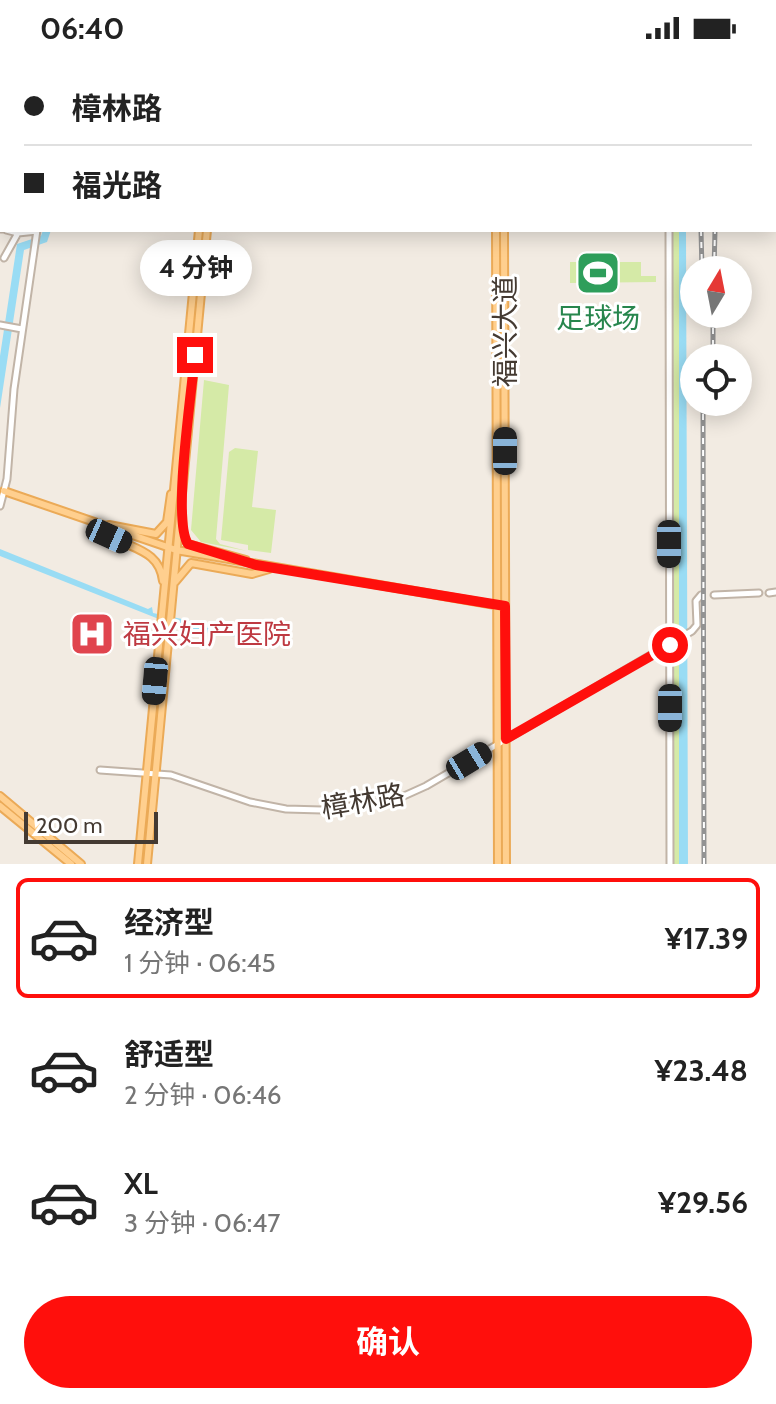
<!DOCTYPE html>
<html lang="zh">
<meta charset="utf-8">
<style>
body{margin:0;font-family:Cabin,"Noto Sans SC",sans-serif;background:#f6f6f6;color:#222;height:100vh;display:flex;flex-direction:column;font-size:30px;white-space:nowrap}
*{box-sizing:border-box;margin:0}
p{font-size:26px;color:#767676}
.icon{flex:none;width:44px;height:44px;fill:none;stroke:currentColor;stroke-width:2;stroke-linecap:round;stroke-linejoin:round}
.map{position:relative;height:808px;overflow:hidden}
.drawer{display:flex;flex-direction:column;background:#fff;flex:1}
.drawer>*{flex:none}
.guide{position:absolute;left:0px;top:0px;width:776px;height:176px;box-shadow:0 4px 20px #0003;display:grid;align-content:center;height:176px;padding:0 24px;background:#fff}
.needle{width:52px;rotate:10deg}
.controls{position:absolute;left:680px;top:200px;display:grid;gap:16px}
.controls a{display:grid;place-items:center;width:72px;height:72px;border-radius:50%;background:#fff;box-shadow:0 4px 20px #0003;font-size:40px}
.scale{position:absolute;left:24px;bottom:20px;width:134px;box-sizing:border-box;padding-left:8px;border:4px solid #443a32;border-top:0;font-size:22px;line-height:28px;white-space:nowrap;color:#443a32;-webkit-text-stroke:6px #fff;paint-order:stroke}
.end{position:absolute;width:36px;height:36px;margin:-18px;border:10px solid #ff0f0c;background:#fff;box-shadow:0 0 0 4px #fff}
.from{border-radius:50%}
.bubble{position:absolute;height:56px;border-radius:28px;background:#fff;box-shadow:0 4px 20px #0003;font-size:26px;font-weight:700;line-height:56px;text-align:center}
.car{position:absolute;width:24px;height:48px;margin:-24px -12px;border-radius:10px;box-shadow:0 0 6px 2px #0007;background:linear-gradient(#222 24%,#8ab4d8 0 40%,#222 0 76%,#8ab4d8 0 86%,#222 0)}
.guide b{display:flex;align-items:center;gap:28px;height:76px;font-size:30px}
.guide b+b{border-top:2px solid #e0e0e0}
.guide i{width:20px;height:20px;background:#222}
ul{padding:14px 0 0;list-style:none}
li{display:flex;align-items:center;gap:24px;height:120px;margin:0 16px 12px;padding:0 8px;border:4px solid transparent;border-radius:12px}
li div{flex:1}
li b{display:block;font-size:30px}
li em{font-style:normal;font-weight:700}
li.on{border-color:#ff0f0c}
li>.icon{width:72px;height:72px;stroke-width:1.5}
.primary-button{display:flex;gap:16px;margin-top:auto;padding:16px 24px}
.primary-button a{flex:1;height:92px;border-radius:48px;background:#ff0f0c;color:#fff;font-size:32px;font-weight:700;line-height:92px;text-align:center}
.status{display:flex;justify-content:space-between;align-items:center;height:56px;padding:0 40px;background:#fff;direction:ltr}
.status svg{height:22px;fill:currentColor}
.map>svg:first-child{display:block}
.green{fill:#d5eaa7}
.water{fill:#99dcf4}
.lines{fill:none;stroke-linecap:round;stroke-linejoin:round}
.minor-casing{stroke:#c1b4a7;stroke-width:9}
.major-casing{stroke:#ebaa57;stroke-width:10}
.minor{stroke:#fff;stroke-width:5}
.major{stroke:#ffcf8e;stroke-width:6}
.rail-casing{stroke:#939393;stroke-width:5}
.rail{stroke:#fff;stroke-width:2;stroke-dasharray:6;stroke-linecap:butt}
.route{stroke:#ff0f0c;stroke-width:10}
.labels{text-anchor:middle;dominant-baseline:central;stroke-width:6;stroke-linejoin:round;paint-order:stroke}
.leisure-label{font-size:28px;fill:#27864d;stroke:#fff}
.street-label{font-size:28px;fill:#443a32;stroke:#fff}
.health-label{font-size:28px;fill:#be3a42;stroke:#fff;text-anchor:start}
</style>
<div class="status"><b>06:40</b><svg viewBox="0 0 49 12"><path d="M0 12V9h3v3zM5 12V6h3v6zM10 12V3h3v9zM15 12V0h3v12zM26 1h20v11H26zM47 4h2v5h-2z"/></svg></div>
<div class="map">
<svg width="776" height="808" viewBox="0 0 776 808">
<rect width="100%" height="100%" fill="#f2ebe2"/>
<path class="green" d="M670 174H679V808H671Z
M570 206H641V220H656V226L570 227Z
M204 324 229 329 216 483 220 488 247 495 201 486 191 474Z
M235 392 258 395 252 451 276 454 271 497 248 494V489L221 484 229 396Z"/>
<path class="water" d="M43 174H51L47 186 24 194 0 352V300L17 188 41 180Z
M679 174H686L688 808H679Z
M0 493 148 553 152 551 153 557 240 575 239 581 184 573 0 500Z"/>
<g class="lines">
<g class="minor-casing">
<path id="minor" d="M667 0V2
M67 2V0
M0 173H2
M6 174 18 177
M669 174 670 808
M4 202 18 177 37 175
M0 269 22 273
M0 450 7 423 14 333 37 174
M769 537 776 536
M714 539 759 537
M100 714 171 719 250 746 286 753 322 754 395 744 426 730 692 575 697 569 696 545 701 539"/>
</g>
<g class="major-casing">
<path id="major" d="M504 0V2
M216 2V0
M224 2V0
M496 2V0
M0 53H2
M0 60H2
M496 174 498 808
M504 174 506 808
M4 435 176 494 501 550
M182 457 183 480 188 488 246 504
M109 469 156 478 167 466 171 438
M101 471C120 494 159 488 163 525
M175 526 191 507 252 518 269 513
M0 740 81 808
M0 750 71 808
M138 808 199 174
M147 808 207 174"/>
</g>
<use href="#minor" class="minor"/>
<use href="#major" class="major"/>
<g class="rail-casing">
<path id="rail" d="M701 0V2
M715 0V2
M701 174 702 214
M714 214 715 174
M713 302V258
M703 346 704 808"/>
</g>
<use href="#rail" class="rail"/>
</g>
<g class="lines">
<path class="route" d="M195 299C192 334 172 464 188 488L256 509 505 550 506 683 670 589"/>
</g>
<defs>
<g id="stadium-square" transform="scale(2.3)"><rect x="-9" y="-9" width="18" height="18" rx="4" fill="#2e9e5b" stroke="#fff"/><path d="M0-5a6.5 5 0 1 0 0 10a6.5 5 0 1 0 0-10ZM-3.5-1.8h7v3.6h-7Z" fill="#fff"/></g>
<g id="hospital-square" transform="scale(2.3)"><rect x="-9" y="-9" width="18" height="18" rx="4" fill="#e0444e" stroke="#fff"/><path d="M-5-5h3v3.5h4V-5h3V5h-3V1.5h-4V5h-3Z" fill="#fff"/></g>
</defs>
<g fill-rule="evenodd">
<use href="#stadium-square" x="598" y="217"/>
<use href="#hospital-square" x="92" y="578"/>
</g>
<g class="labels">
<g class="leisure-label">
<text x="598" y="262">足球场</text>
</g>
<g class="street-label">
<text transform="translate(505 275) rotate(-90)">福兴大道</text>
<text transform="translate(363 745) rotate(-10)">樟林路</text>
</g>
<g class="health-label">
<text x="123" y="578">福兴妇产医院</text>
</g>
</g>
</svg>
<div class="controls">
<a><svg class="needle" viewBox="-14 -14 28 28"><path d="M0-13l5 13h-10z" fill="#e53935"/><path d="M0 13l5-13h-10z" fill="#767676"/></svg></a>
<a><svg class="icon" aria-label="locate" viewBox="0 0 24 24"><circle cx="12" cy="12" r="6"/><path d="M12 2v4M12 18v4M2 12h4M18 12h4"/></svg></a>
</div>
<div class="scale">200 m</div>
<i class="end from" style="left:670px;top:589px"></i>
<i class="end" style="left:195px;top:299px"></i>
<div class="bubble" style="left:140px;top:184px;width:112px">4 分钟</div>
<i class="car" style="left:505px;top:395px;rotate:0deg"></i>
<i class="car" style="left:109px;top:480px;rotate:114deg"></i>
<i class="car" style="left:669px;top:488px;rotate:180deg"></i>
<i class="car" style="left:155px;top:625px;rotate:185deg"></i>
<i class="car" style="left:670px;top:652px;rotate:180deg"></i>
<i class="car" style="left:469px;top:705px;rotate:59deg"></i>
<div class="guide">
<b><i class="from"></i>樟林路</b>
<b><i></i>福光路</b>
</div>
</div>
<section class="drawer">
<ul>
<li class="on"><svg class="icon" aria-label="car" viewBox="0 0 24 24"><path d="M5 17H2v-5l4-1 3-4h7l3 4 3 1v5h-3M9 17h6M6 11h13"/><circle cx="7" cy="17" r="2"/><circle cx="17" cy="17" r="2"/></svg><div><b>经济型</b><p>1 分钟 · 06:45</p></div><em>¥17.39</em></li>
<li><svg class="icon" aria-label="car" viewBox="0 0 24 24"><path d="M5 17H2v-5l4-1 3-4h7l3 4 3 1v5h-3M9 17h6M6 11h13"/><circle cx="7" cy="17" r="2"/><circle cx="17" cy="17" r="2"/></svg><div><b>舒适型</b><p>2 分钟 · 06:46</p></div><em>¥23.48</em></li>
<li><svg class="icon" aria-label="car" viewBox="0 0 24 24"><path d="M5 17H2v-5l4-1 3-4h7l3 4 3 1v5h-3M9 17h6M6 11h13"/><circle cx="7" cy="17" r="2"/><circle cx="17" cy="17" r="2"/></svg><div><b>XL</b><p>3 分钟 · 06:47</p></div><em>¥29.56</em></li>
</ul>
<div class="primary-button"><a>确认</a></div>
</section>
